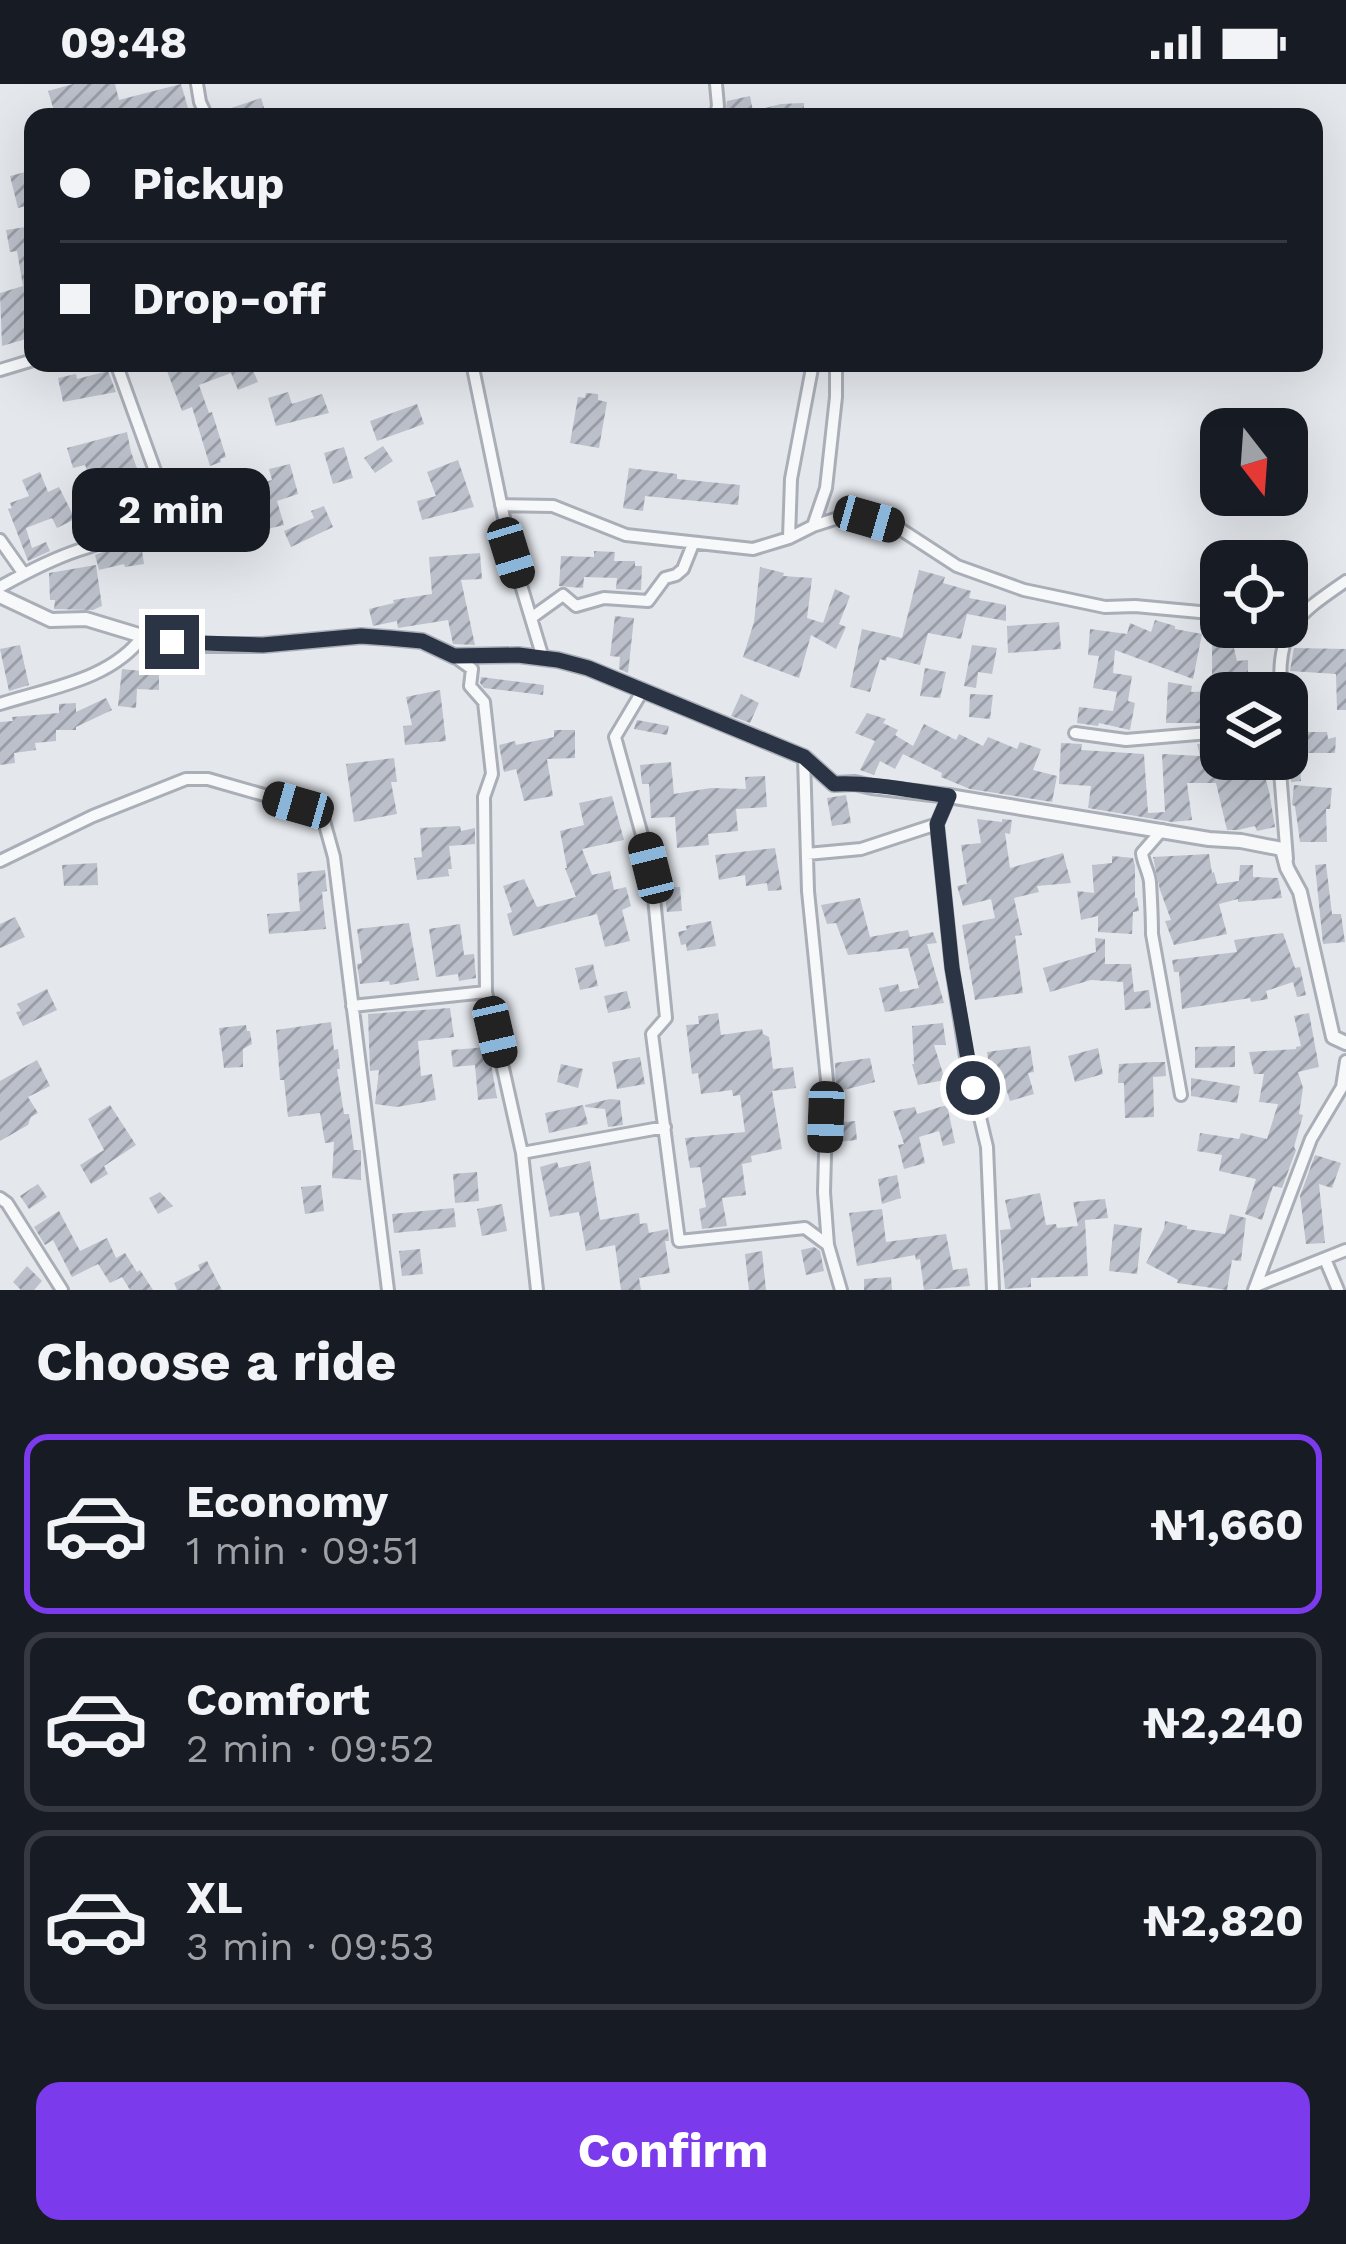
<!DOCTYPE html>
<meta charset="utf-8">
<style>
body{margin:0;font-family:"Work Sans",sans-serif;background:#20242c;color:#f1f3f6;height:100vh;display:flex;flex-direction:column;font-size:45px;white-space:nowrap}
*{box-sizing:border-box;margin:0}
p{font-size:39px;color:#9ea1a6}
.icon{flex:none;width:66px;height:66px;fill:none;stroke:currentColor;stroke-width:2;stroke-linecap:round;stroke-linejoin:round}
.map{position:relative;height:1206px;overflow:hidden}
.side{display:flex;flex-direction:column;background:#171b24;flex:1}
.side>*{flex:none}
.top-card{position:absolute;left:24px;top:24px;width:1299px;height:264px;border-radius:24px;box-shadow:0 12px 48px #0002;display:grid;align-content:center;height:264px;padding:0 36px;background:#171b24}
.needle{width:78px;rotate:163deg}
.controls{position:absolute;left:1200px;top:324px;display:grid;gap:24px}
.controls a{display:grid;place-items:center;width:108px;height:108px;border-radius:24px;background:#171b24;box-shadow:0 12px 48px #0002;font-size:60px}
.end{position:absolute;width:54px;height:54px;margin:-27px;border:15px solid #2b3445;background:#fff;box-shadow:0 0 0 6px #fff}
.from{border-radius:50%}
.bubble{position:absolute;height:84px;border-radius:24px;background:#171b24;box-shadow:0 12px 48px #0002;font-size:39px;font-weight:700;line-height:84px;text-align:center}
.car{position:absolute;width:36px;height:72px;margin:-36px -18px;border-radius:15px;box-shadow:0 0 9px 3px #0007;background:linear-gradient(#222 24%,#8ab4d8 0 40%,#222 0 76%,#8ab4d8 0 86%,#222 0)}
.top-card b{display:flex;align-items:center;gap:42px;height:114px;font-size:45px}
.top-card b+b{border-top:3px solid #363941}
.top-card i{width:30px;height:30px;background:#f1f3f6}
ul{padding:0;list-style:none}
li{display:flex;align-items:center;gap:36px;height:180px;margin:0 24px 18px;padding:0 12px;border:6px solid #363941;border-radius:24px}
li div{flex:1}
li b{display:block;font-size:45px}
li em{font-style:normal;font-weight:700}
li.on{border-color:#7c3aed}
li>.icon{width:108px;height:108px;stroke-width:1.5}
h2{padding:0 36px;font-size:54px;line-height:144px}
.button{display:flex;gap:24px;margin-top:auto;padding:24px 36px}
.button a{flex:1;height:138px;border-radius:24px;background:#7c3aed;color:#fff;font-size:48px;font-weight:700;line-height:138px;text-align:center}
.status{display:flex;justify-content:space-between;align-items:center;height:84px;padding:0 60px;background:#171b24;direction:ltr}
.status svg{height:33px;fill:currentColor}
.map>svg:first-child{display:block}
.building{fill:url(#building-hatch)}
.lines{fill:none;stroke-linecap:round;stroke-linejoin:round}
.minor-casing{stroke:#a9aeb7;stroke-width:16}
.tertiary-casing{stroke:#a9aeb7;stroke-width:18}
.minor{stroke:#f7f8fa;stroke-width:10}
.tertiary{stroke:#f7f8fa;stroke-width:12}
.route{stroke:#2b3445;stroke-width:15}
</style>
<div class="status"><b>09:48</b><svg viewBox="0 0 49 12"><path d="M0 12V9h3v3zM5 12V6h3v6zM10 12V3h3v9zM15 12V0h3v12zM26 1h20v11H26zM47 4h2v5h-2z"/></svg></div>
<div class="map">
<svg width="1346" height="1206" viewBox="0 0 1346 1206">
<defs>
<pattern id="building-hatch" width="6" height="6" patternUnits="userSpaceOnUse" patternTransform="scale(3)"><rect width="6" height="6" fill="#bbc0ca"/><path d="M-1 1l2-2M0 6l6-6M5 7l2-2" fill="none" stroke="#989da6"/></pattern>
</defs>
<rect width="100%" height="100%" fill="#e4e7ec"/>
<path class="building" d="M73 0H115L119 16 181 0 190 31 65 33 64 27 55 30 48 7Z
M750 12 753 27 781 20 804 19V33H725L727 17Z
M261 14 267 33H217L216 29Z
M33 86V120L18 124 10 92Z
M33 142V253L2 262 0 209 23 202 17 167 10 168 6 146Z
M164 279H255L251 282 258 298 238 306 231 289 199 301 209 329 212 328 226 373 220 375 221 378 210 382 192 323 182 327Z
M108 287 116 308 63 318 58 294 76 290 77 295Z
M288 308 292 320 322 310 329 329 276 342 268 314Z
M586 309 598 310V316L607 318 599 364 570 359 578 313 585 314Z
M417 320 424 340 377 357 370 337Z
M127 348 131 368 147 412 103 427 85 381 73 384 67 364Z
M383 362 393 377 375 389 364 374Z
M344 363 353 394 333 400 324 369Z
M458 376 474 423 422 436 417 417 436 412 427 388Z
M290 380 298 410 277 417 284 441 235 453 230 437 205 443 203 438 173 446 169 426 248 406 247 403 272 396 269 385Z
M629 384 677 390V395L740 401 738 421 645 412 643 427 623 424Z
M40 388 48 408 59 403 75 435 57 444 52 434 26 444 32 464 46 458 50 467 28 477 8 425 12 424 10 419 29 412 22 396Z
M98 421 105 439 88 446 80 428Z
M324 422 333 443 291 463 284 447 314 434 311 427Z
M140 453 144 480 125 483 124 480 99 486 95 471Z
M594 467 615 468 614 477H635V482H642L641 506 616 505 617 494 584 493 583 504 559 502 561 472 594 473Z
M480 469 482 495 461 496 475 561 453 560 448 536 398 544 397 537 373 542 369 525 394 519 393 516 432 510 429 473Z
M96 481 102 522 93 526 54 525 55 516H50L49 489Z
M760 483 784 489 783 492 812 494 807 534 823 539 835 505 850 512 839 540 846 543 836 565 811 551 799 594 743 573 754 538Z
M919 486 945 493 943 499 971 507 969 514 1006 521V537L967 530 961 555 928 549 920 581 887 573 886 577 880 575 870 608 850 603 862 545 902 554Z
M615 532 634 534 628 589 619 585 620 573 610 572Z
M1155 536 1175 542V545L1202 550 1193 595 1115 566 1113 589 1132 592 1128 617 1135 619 1130 646 1099 639 1098 642 1077 639 1079 623 1113 627 1117 608 1093 604 1099 572 1088 571 1090 545 1127 550 1130 539 1151 548Z
M1059 538 1061 565 1008 569 1007 542Z
M1212 547H1230L1237 577 1248 576V609H1216L1220 637 1216 639H1166L1168 598 1192 602 1191 608 1212 607Z
M20 561 29 601 9 607 0 565Z
M972 561 997 564 992 590 978 588 976 604 964 602Z
M1294 564 1346 565V626H1337L1336 590 1290 587Z
M141 583 159 584V606L137 605 136 624 118 622 122 585 141 587Z
M925 584 946 588 940 614 920 612Z
M481 593 544 601 543 611 484 604 480 599Z
M440 606 446 657 405 661 403 642 412 641 406 613Z
M741 610 759 619 750 639 731 632Z
M970 610 993 611 990 635 969 633Z
M106 614 112 626 76 643V646H56V657L35 659 36 666 14 669 15 679 0 681V638L13 637 12 633 59 629V620L76 619V628Z
M867 629 886 635 883 639 898 646 895 651 913 662 924 640 956 656 959 650 983 662 988 653 1017 665 1020 658 1041 665 1033 686 1057 692 1052 718 970 705 941 693 942 689 903 670 895 685 880 677 874 691 860 686 875 657 855 649Z
M637 636 669 642 667 651 634 645Z
M554 646H575V674L547 675 553 712 524 717 516 685 504 688 499 661 515 657 516 661 554 653Z
M1288 648H1327L1328 655 1336 653 1335 669H1299L1301 697 1291 698Z
M1220 658 1221 675H1260L1269 707 1275 743 1257 747 1255 742 1238 746H1227L1216 699H1187L1192 736 1172 738 1088 724 1091 702 1059 700 1061 659 1082 660 1081 666 1144 670 1148 729 1165 728 1162 670 1200 672 1197 660Z
M394 674 397 698H391L397 730 354 738 346 680Z
M671 678 674 710 711 704 746 705 745 693 765 692 767 723 736 725 738 747 708 750 709 761 677 764 675 733 651 734 649 700H642L640 681Z
M1294 701 1332 704 1330 725H1326L1327 758H1300L1295 722 1292 721Z
M846 711 851 739 832 742 827 714Z
M612 712 624 756 582 765 592 791 610 787 614 806 626 803 631 822 622 826 630 857 605 863 597 830 513 852 507 830 512 828 503 802 524 795 537 823 576 813 565 784H567L560 747 584 741 579 719Z
M977 735 1002 738V735L1012 736 1010 750 1005 749 1010 784 1063 769 1071 799 1037 802 1039 808 1014 814 1022 851 1015 852 1023 909 975 916 962 841 995 834 991 815 963 822 957 802 967 800 961 761 981 759Z
M460 742 461 747 475 744V760L449 762 452 785H448L449 792 417 796 414 774 422 773 420 744Z
M775 764 782 806 768 807 767 799 746 802 745 791 719 796 715 771Z
M1209 770 1212 789 1214 788 1217 800 1239 797 1240 781H1253V793L1278 794 1282 814 1238 818V815L1219 820 1227 850 1174 861 1165 837 1171 836 1160 806 1153 773Z
M1112 772 1133 774 1135 782V814H1137L1139 827 1133 828 1132 850 1098 848V832L1081 836 1077 807 1094 809 1092 781 1112 779Z
M97 779 98 801 64 802 62 781Z
M1326 780 1332 830H1341L1345 858 1323 860 1315 781Z
M325 786 327 807 322 808 326 845 269 850 267 830 300 827 297 789Z
M680 803 682 827 667 828 664 804Z
M860 814 870 853 908 846 910 853 933 848 937 859 927 860 944 919 885 928 879 904 898 900 900 908 919 904 908 864 848 871 836 839 827 840 821 821Z
M15 833 25 853 0 864V840Z
M711 837 716 862 687 867 686 860 681 861 678 848 687 846 686 842Z
M409 839 419 896 390 901 389 897 360 900 357 880 362 879 357 845Z
M460 840 464 871 474 870 476 894 459 897 458 890 436 893 429 845Z
M1283 849 1295 884 1300 883 1306 911 1297 913 1293 898 1266 907 1268 915 1251 918 1250 914 1182 925 1179 888H1174L1172 876 1237 868 1234 856Z
M1095 854 1105 855V880H1131L1134 908 1149 906 1151 924 1125 926 1123 898 1091 896 1050 908 1043 884 1096 868Z
M593 880 598 902 580 906 575 884Z
M47 905 57 926 23 942 16 928 21 927 17 920Z
M627 907 631 924 608 929 604 912Z
M450 924 454 953 418 957 421 992 432 990 436 1016 397 1023 375 1020 379 986 370 987 368 930Z
M718 929 721 951 762 945 763 950 769 953 773 985 793 983 796 1004 772 1007 782 1065 751 1072 752 1078 742 1080 746 1111 722 1114 727 1142 702 1145 699 1125 706 1123 700 1083 690 1084 685 1054 745 1048 740 1011 733 1012 732 1006 701 1010 698 989 692 990 686 941 699 940 698 932Z
M1309 929 1319 983 1298 988 1303 1004 1299 1030 1303 1031 1294 1063 1296 1066 1282 1104 1273 1102 1262 1136 1245 1130 1256 1095 1219 1087 1222 1071 1197 1067 1200 1049 1239 1055 1241 1049 1267 1055 1278 1020 1259 1018 1264 990H1254L1249 968 1296 965V963L1301 962 1294 932Z
M331 938 334 966 338 965 340 985H337L344 1030H349L354 1066H361V1096L332 1094 334 1058 325 1059 320 1029 288 1033 284 996H280L276 946Z
M943 939 946 961H934L945 996 918 1001 912 980H914L912 942Z
M246 941 247 947H250L252 960 243 965V983L224 984 219 944Z
M1030 962 1034 988 1028 989 1034 1010 1010 1017 1002 992 991 994 987 968Z
M1235 962V983L1195 984V963Z
M488 963 497 1014 478 1016 475 981 453 983 451 966Z
M1098 964 1103 990 1075 998 1068 972Z
M640 973 645 1000 617 1005 612 978Z
M870 974 875 998 836 1008 835 979Z
M37 976 50 1002 28 1013 38 1029 31 1033 28 1041 0 1057V997Z
M1154 978H1165L1166 992 1153 993 1154 1033 1125 1034 1124 999H1118L1119 980Z
M561 980 583 985 578 1004 557 998Z
M1191 994 1240 1002 1237 1019 1191 1012Z
M610 1015 620 1016 623 1041 608 1043 605 1025 585 1023V1021Z
M110 1021 136 1061 104 1082 108 1090 91 1100 80 1081 104 1066 88 1035Z
M583 1021 588 1040 549 1049 545 1029Z
M947 1021 955 1059 943 1062 939 1047 919 1053 925 1079 904 1085 898 1061 904 1060 893 1027 915 1023 917 1030Z
M855 1037 857 1056 835 1058 836 1039Z
M1315 1071 1341 1079 1332 1104 1319 1100 1325 1159 1306 1160 1300 1112Z
M590 1077 600 1136 639 1129 640 1140 647 1139 649 1149 668 1145 669 1157H665L670 1189 639 1194 641 1206H621L615 1161 586 1167 579 1128 550 1133 540 1083 557 1078 559 1084Z
M477 1088 479 1117 455 1119 453 1090Z
M897 1091 901 1114 882 1120 878 1095Z
M38 1100 47 1113 29 1125 20 1112Z
M321 1101 324 1127 305 1130 301 1103Z
M160 1108 173 1122 158 1130 149 1114Z
M1040 1109 1046 1141 1056 1140 1057 1144 1078 1142 1073 1118 1105 1115 1108 1134 1085 1136 1088 1192 1031 1194V1203L1005 1205 1000 1146 1011 1145 1005 1116Z
M502 1120 507 1147 482 1152 477 1125Z
M454 1124 456 1143 394 1149 392 1130Z
M882 1125 886 1158 946 1150 953 1186 967 1184 970 1202 924 1206 920 1175 916 1176 915 1171 857 1182 849 1129Z
M59 1127 80 1167 107 1154 116 1174 125 1169 137 1188 140 1186 153 1206H130L122 1193 110 1199 98 1180 72 1193 53 1156 45 1161 34 1143Z
M1230 1130 1246 1134 1241 1177 1232 1176 1227 1206 1177 1199 1178 1196 1146 1179 1164 1145 1165 1137 1187 1142V1145L1225 1150Z
M1114 1140 1142 1144 1137 1190 1109 1187Z
M814 1163 820 1167 824 1187 806 1191 801 1166Z
M420 1165 423 1190 402 1192 399 1167Z
M762 1167 766 1206H749L745 1170Z
M207 1177 222 1206H177L174 1199 200 1186 198 1181Z
M27 1182 42 1197 34 1206H21L13 1198Z
M891 1193 892 1206H864V1195Z"/>
<g class="lines">
<g class="minor-casing">
<path id="minor" d="M197 0 200 18 207 33
M715 33 718 22 716 0
M472 279 511 468 543 574
M0 286 33 276
M501 421 553 422 626 451 753 465 789 454 813 442 838 434 869 435 897 443 957 482 1024 506 1105 523 1135 522 1221 530
M813 442 826 404 836 313V279
M789 454 791 395 813 279
M0 456 24 490
M0 503C25 489 52 475 79 466 102 458 132 451 151 434 159 427 162 419 163 409L116 279
M531 534 563 511 576 522 604 514 648 517 665 494 676 491 683 485 693 460
M454 572 472 585 470 602 484 618 492 690 484 713 486 908 522 1069 537 1206
M643 606 615 653 651 784 666 934 652 950 679 1157 805 1144 828 1161
M1281 609C1276 544 1297 531 1346 497
M0 620C49 604 111 596 143 552
M1075 649 1126 656 1221 648
M804 673 808 807 827 996 824 1108 828 1161 841 1206
M1279 675 1287 775
M949 712 937 740 952 884 967 979 987 1063 993 1206
M1162 746 1142 769C1143 779 1149 788 1150 798 1151 815 1152 833 1152 850L1181 1011
M807 770 861 765 937 740
M0 777 93 732 186 695H208L299 721 324 737 334 773 388 1206
M352 922 486 908
M522 1069 665 1043
M0 1114 7 1119 62 1206
M1325 1175 1338 1206
M1258 1201 1346 1166
M1254 1206 1311 1055 1342 1003 1346 977"/>
</g>
<g class="tertiary-casing">
<path id="tertiary" d="M0 512 51 536 86 535 152 555 189 561H263L361 552 389 554 422 557 454 572 518 571 558 576 588 584 804 673 834 700 855 699 872 703 949 712 1209 755 1241 757 1282 765 1287 784 1300 808 1333 953 1346 959"/>
</g>
<use href="#minor" class="minor"/>
<use href="#tertiary" class="tertiary"/>
</g>
<g class="lines">
<path class="route" d="M172 558 263 561 361 552 389 554 422 557 454 572 518 571 558 576 588 584 804 673 834 700C868 698 914 707 949 712L937 740 952 884 973 1004"/>
</g>
</svg>
<div class="controls">
<a><svg class="needle" viewBox="-14 -14 28 28"><path d="M0-13l5 13h-10z" fill="#e53935"/><path d="M0 13l5-13h-10z" fill="#9ea1a6"/></svg></a>
<a><svg class="icon" aria-label="locate" viewBox="0 0 24 24"><circle cx="12" cy="12" r="6"/><path d="M12 2v4M12 18v4M2 12h4M18 12h4"/></svg></a>
<a><svg class="icon" aria-label="layers" viewBox="0 0 24 24"><path d="M12 4l9 5-9 5-9-5zM3 14l9 5 9-5"/></svg></a>
</div>
<i class="end from" style="left:973px;top:1004px"></i>
<i class="end" style="left:172px;top:558px"></i>
<div class="bubble" style="left:72px;top:384px;width:198px">2 min</div>
<i class="car" style="left:869px;top:435px;rotate:106deg"></i>
<i class="car" style="left:511px;top:469px;rotate:163deg"></i>
<i class="car" style="left:298px;top:721px;rotate:286deg"></i>
<i class="car" style="left:651px;top:784px;rotate:346deg"></i>
<i class="car" style="left:495px;top:948px;rotate:167deg"></i>
<i class="car" style="left:826px;top:1033px;rotate:182deg"></i>
<div class="top-card">
<b><i class="from"></i>Pickup</b>
<b><i></i>Drop-off</b>
</div>
</div>
<section class="side">
<h2>Choose a ride</h2>
<ul>
<li class="on"><svg class="icon" aria-label="car" viewBox="0 0 24 24"><path d="M5 17H2v-5l4-1 3-4h7l3 4 3 1v5h-3M9 17h6M6 11h13"/><circle cx="7" cy="17" r="2"/><circle cx="17" cy="17" r="2"/></svg><div><b>Economy</b><p>1 min · 09:51</p></div><em>₦1,660</em></li>
<li><svg class="icon" aria-label="car" viewBox="0 0 24 24"><path d="M5 17H2v-5l4-1 3-4h7l3 4 3 1v5h-3M9 17h6M6 11h13"/><circle cx="7" cy="17" r="2"/><circle cx="17" cy="17" r="2"/></svg><div><b>Comfort</b><p>2 min · 09:52</p></div><em>₦2,240</em></li>
<li><svg class="icon" aria-label="car" viewBox="0 0 24 24"><path d="M5 17H2v-5l4-1 3-4h7l3 4 3 1v5h-3M9 17h6M6 11h13"/><circle cx="7" cy="17" r="2"/><circle cx="17" cy="17" r="2"/></svg><div><b>XL</b><p>3 min · 09:53</p></div><em>₦2,820</em></li>
</ul>
<div class="button"><a>Confirm</a></div>
</section>
